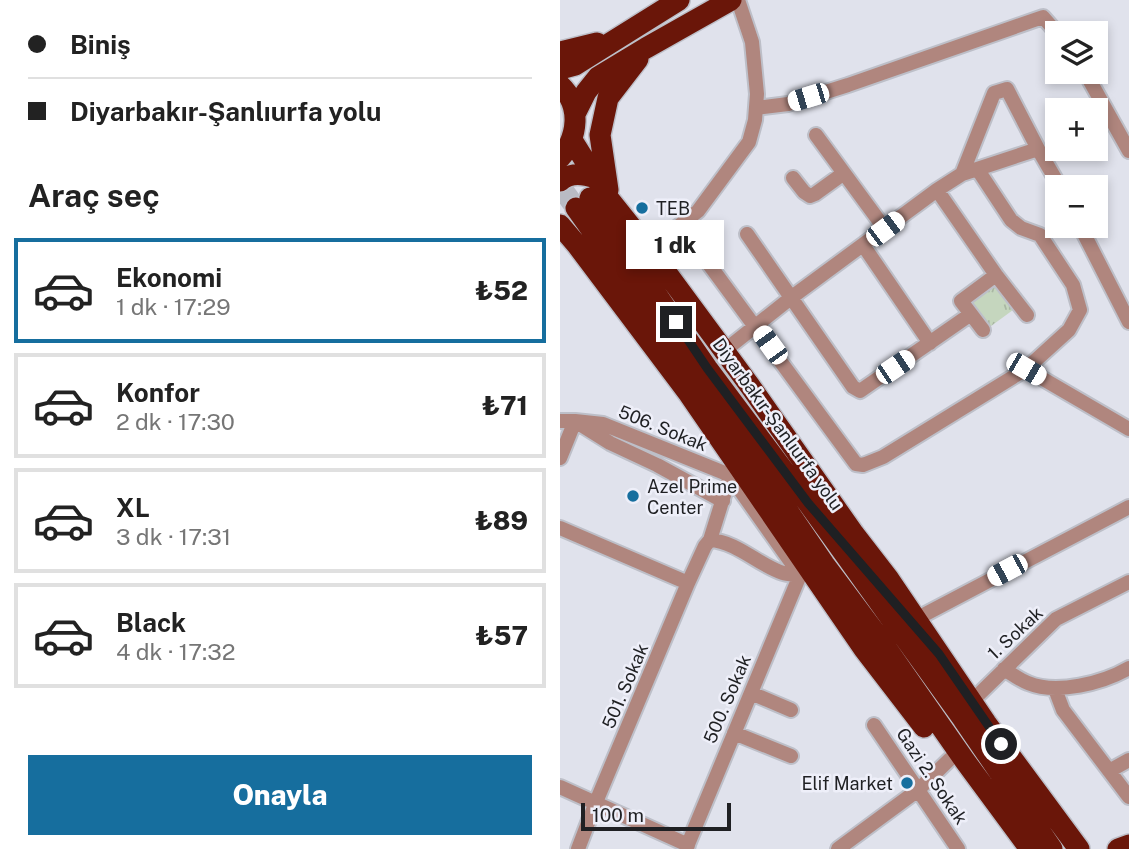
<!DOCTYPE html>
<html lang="tr">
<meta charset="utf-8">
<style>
body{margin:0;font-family:"Public Sans",sans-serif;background:#f2f2f2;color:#222;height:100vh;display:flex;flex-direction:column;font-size:26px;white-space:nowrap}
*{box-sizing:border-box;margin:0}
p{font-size:23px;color:#767676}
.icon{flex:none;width:38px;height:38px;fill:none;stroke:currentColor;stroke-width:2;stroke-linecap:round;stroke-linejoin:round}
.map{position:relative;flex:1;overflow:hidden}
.drawer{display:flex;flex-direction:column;background:#fff;width:560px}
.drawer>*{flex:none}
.hud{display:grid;align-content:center;height:154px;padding:0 28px;background:#fff}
.tools{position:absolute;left:485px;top:21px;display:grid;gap:14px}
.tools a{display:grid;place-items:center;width:63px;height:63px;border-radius:0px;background:#fff;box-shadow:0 4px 10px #0003;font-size:35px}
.scale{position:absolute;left:21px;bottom:18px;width:150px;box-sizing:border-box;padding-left:7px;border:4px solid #1f2023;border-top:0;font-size:19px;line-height:24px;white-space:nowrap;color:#1f2023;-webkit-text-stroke:5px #eeeff9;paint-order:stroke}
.end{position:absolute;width:32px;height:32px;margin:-16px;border:9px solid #1f2023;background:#fff;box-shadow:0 0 0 4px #fff}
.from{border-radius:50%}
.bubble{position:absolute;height:49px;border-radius:0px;background:#fff;box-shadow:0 4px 10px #0003;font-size:23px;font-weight:800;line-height:49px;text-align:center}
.car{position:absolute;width:21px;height:42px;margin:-21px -10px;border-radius:9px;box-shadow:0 0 5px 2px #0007;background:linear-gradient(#fff 24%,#345 0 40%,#fff 0 76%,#345 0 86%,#fff 0)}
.hud b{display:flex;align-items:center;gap:24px;height:66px;font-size:26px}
.hud b+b{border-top:2px solid #e0e0e0}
.hud i{width:18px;height:18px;background:#222}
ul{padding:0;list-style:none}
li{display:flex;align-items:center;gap:21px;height:105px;margin:0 14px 10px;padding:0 14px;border:4px solid #e0e0e0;border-radius:0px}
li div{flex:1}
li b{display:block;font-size:26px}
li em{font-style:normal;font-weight:800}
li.active{border-color:#166e9e}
li>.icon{width:63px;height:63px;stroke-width:1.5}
h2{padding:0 28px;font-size:32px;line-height:84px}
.action{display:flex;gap:14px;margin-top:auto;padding:14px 28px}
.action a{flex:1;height:80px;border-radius:0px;background:#166e9e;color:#fff;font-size:28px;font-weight:800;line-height:80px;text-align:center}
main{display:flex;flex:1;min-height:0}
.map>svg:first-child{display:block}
.park{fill:url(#park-tufts)}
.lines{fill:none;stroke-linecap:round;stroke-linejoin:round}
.highway-tunnel{stroke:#b9bbc4;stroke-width:21;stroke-dasharray:21 10;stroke-linecap:butt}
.minor-casing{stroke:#bdbfc8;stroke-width:18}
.highway-casing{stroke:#bdbfc8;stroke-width:24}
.minor{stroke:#b0867e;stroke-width:14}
.highway{stroke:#6a1609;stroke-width:21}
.route{stroke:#1f2023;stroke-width:9}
.poi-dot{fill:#166e9e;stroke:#eeeff9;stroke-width:2.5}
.labels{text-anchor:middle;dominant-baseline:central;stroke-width:5;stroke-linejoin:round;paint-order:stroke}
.poi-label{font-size:18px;fill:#1f2023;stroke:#eeeff9;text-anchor:start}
.street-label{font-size:18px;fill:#1f2023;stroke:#eeeff9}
</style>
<main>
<section class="drawer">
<div class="hud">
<b><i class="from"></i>Biniş</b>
<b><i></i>Diyarbakır-Şanlıurfa yolu</b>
</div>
<h2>Araç seç</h2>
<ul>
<li class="active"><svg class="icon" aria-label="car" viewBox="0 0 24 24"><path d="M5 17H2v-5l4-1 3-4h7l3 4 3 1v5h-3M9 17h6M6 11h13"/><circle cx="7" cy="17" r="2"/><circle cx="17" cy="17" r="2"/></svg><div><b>Ekonomi</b><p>1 dk · 17:29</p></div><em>₺52</em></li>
<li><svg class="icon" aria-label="car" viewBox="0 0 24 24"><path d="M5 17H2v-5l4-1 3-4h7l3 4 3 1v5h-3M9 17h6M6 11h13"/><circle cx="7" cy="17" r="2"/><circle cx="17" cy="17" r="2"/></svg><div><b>Konfor</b><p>2 dk · 17:30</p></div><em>₺71</em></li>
<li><svg class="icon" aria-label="car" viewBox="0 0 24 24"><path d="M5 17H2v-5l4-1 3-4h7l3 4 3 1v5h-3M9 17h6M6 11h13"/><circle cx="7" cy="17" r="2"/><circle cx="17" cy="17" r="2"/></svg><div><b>XL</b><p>3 dk · 17:31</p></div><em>₺89</em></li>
<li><svg class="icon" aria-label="car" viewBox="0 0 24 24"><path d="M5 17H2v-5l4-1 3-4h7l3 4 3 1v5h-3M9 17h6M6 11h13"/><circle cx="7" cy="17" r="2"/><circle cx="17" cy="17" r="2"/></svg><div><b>Black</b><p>4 dk · 17:32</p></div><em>₺57</em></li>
</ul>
<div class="action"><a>Onayla</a></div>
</section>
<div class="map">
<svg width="569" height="849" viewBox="0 0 569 849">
<defs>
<pattern id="park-tufts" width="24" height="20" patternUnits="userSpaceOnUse" patternTransform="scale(1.75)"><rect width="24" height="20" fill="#c5d6be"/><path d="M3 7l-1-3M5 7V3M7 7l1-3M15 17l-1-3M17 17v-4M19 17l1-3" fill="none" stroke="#a9b7a3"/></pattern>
</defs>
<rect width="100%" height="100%" fill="#e0e2ec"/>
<path class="park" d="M434 283 453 310 427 329 407 302Z"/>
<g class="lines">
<path class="highway-tunnel" d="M0 186 16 208"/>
<g class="minor-casing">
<path id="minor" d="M525 72 569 151
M196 108 228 104 288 85 483 17 497 33
M256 135 325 229
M418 170 451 220 461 228 480 235 513 285 520 310 509 330 466 369
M402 174 434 93 447 89 478 149
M233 178 244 192 250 196 255 194 284 173
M377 190 436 275 467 315
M520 226 569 322
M187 234 293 387 300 391 411 314
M303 245 370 343
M89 249 138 211 189 142 195 120 197 94 192 42 178 0
M140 252 296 464 303 465 323 457 466 369 569 429
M423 330 401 301 436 275
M164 351 232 297 377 190 402 174 478 149 500 187
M0 421H15L43 424 177 478
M0 458 15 421 50 443 97 465 163 501
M170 476 240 575
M0 528 128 583
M150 540C178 542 198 565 223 573 228 575 235 574 240 575
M356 619 569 507
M444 669C452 674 460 680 468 683 497 695 543 683 569 668
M495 689 503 710 569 797
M191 693 231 710
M411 702 496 619 569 582
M314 725 398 849
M174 733 231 756
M549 771 569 760
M0 787 128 845
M18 849 36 802 128 583 145 546 150 540 170 476
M126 849 240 575 249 568
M278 849 358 790 390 759"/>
</g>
<g class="highway-casing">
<path id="highway" d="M0 52 37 43
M0 69 15 65 119 0
M0 85C22 106 18 137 0 158
M15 114 26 92 38 77 86 48 171 0
M12 140 49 199 89 249 190 386 294 534 328 578 426 723 519 849
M0 181C11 172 23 174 36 178
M48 190 40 135 48 98 78 59
M30 198 147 368 248 503 403 719 492 849
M16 208 148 394 264 564 320 639 405 761 470 849
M0 225 17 245 129 394 304 649 364 727
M558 849 569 845"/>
</g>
<use href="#minor" class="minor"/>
<use href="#highway" class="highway"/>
</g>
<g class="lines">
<path class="route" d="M116 322 147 368 248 503 379 654 441 744"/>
</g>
<g class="poi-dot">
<circle cx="82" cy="208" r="7"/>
<circle cx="73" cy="496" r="7"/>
<circle cx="347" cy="783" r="7"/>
</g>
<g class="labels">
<g class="poi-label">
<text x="96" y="208">TEB</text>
<text x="87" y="486">Azel Prime<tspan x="87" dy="21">Center</tspan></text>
<text x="333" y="783" text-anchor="end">Elif Market</text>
</g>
<g class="street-label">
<text transform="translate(218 424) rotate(54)">Diyarbakır-Şanlıurfa yolu</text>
<text transform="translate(103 428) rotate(22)">506. Sokak</text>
<text transform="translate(455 633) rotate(-43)">1. Sokak</text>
<text transform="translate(65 686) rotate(-67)">501. Sokak</text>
<text transform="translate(167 699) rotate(-67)">500. Sokak</text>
<text transform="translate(372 776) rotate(56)">Gazi 2. Sokak</text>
</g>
</g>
</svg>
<div class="tools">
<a><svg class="icon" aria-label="layers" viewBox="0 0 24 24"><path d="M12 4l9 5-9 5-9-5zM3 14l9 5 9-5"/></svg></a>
<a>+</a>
<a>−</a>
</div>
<div class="scale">100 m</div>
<i class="end from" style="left:441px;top:744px"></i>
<i class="end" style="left:116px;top:322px"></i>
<div class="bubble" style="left:66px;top:220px;width:98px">1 dk</div>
<i class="car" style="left:248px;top:97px;rotate:253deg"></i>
<i class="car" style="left:325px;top:229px;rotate:53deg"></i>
<i class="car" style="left:210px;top:345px;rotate:324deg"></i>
<i class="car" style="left:335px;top:367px;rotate:56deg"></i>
<i class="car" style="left:466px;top:369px;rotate:120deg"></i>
<i class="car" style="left:447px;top:570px;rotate:242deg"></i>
</div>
</main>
